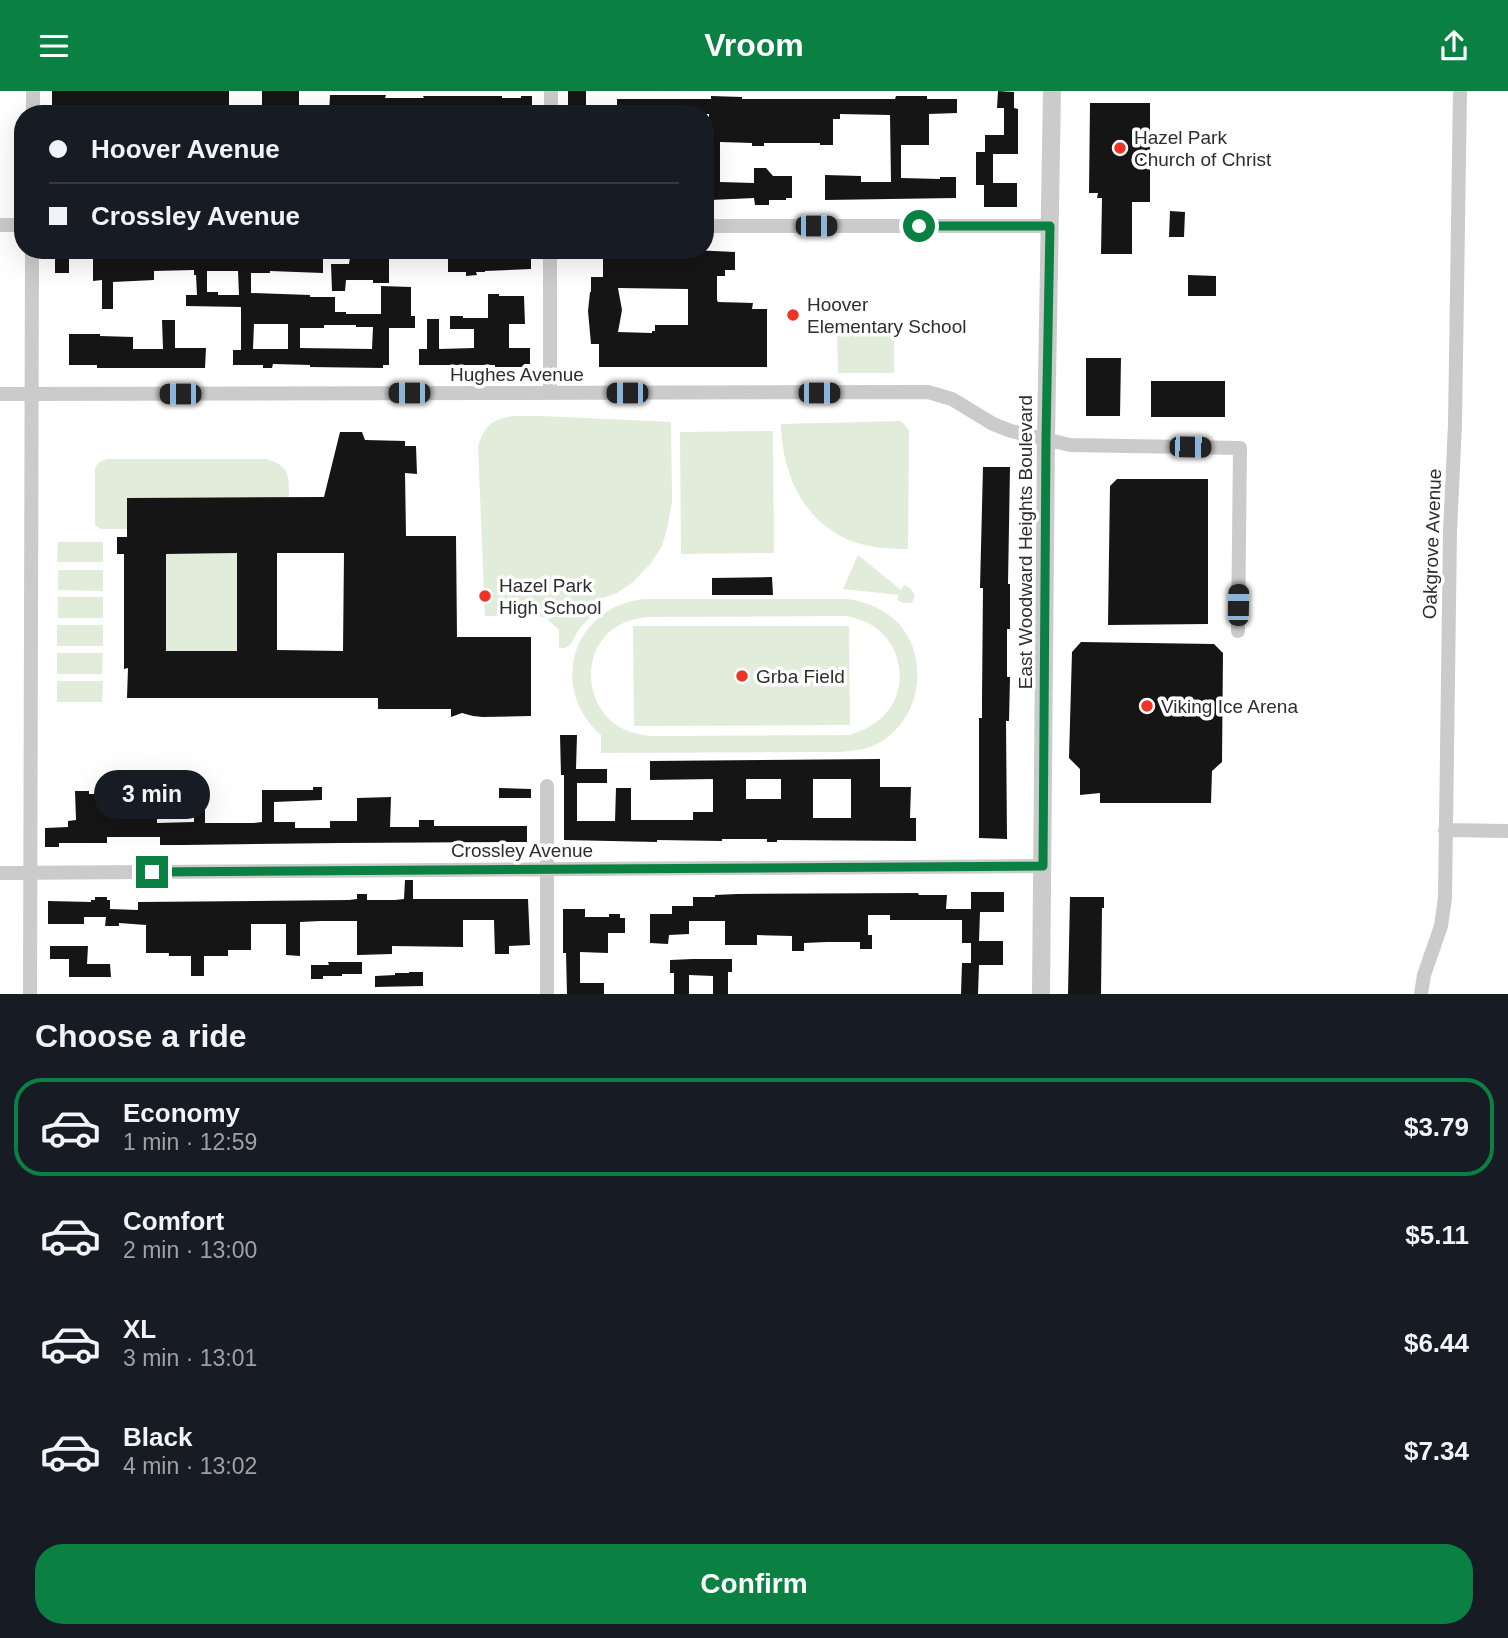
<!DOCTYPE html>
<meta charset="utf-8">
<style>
body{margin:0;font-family:Helvetica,sans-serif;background:#20242c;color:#f1f3f6;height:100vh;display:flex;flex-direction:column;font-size:26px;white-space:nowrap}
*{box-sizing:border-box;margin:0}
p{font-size:23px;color:#9ea1a6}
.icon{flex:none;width:38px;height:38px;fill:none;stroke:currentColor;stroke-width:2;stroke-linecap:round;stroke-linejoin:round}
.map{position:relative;height:903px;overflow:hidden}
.sheet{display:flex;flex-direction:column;background:#171b24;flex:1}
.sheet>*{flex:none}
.banner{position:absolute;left:14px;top:14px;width:700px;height:154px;border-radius:28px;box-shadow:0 7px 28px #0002;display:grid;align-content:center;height:154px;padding:0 35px;background:#171b24}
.end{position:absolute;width:32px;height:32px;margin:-16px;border:9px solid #0b8043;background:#fff;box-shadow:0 0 0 4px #fff}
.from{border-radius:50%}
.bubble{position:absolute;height:49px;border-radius:24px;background:#171b24;box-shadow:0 7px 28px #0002;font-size:23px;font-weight:700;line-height:49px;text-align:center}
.car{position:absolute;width:21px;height:42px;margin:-21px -10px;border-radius:9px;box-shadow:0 0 5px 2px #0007;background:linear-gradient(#222 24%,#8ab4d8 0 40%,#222 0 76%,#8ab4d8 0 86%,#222 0)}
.banner b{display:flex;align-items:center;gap:24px;height:66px;font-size:26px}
.banner b+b{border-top:2px solid #363941}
.banner i{width:18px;height:18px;background:#f1f3f6}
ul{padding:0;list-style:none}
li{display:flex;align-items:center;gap:21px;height:98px;margin:0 14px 10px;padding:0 21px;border:4px solid transparent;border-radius:28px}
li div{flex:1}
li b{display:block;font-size:26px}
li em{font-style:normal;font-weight:700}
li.on{border-color:#0b8043}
li>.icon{width:63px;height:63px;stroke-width:1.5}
h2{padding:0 35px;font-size:32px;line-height:84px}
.primary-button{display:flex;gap:14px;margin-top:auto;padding:14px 35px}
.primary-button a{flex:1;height:80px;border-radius:28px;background:#0b8043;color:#fff;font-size:28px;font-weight:700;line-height:80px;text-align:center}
header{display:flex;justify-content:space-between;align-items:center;height:91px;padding:0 35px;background:#0b8043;color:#fff;font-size:32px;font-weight:700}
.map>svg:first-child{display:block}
.green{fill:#e2ecdb;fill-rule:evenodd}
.building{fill:#151515;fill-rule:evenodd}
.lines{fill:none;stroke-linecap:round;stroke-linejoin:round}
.minor{stroke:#cbcbcb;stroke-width:14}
.tertiary{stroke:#cbcbcb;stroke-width:18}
.route{stroke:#0b8043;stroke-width:9}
.poi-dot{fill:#ee3427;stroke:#fff;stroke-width:2.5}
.labels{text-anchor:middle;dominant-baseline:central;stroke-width:7;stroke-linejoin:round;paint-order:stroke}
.poi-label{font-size:19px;fill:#2e2e2e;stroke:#fff;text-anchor:start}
.street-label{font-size:19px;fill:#2e2e2e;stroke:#fff}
</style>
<header><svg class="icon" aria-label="menu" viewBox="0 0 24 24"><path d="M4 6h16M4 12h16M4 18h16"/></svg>Vroom<svg class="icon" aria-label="share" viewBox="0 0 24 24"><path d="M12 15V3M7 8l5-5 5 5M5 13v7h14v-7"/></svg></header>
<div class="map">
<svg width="1508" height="903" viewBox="0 0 1508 903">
<rect width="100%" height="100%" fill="#fff"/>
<path class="green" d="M881 232 894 233V282H838L837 237 868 238Z
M512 325H543L671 331 672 410 668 434 662 455 651 472 633 491 617 502 547 526 485 525 478 355C485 334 491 329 512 325Z
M901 330 909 339 908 458C890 458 872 457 854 451 804 433 782 383 781 333Z
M773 340 774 462 681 463 680 341Z
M107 368H267C290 376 289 384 289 406L128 407 127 438H101L95 434V378L98 372Z
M58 451H103V471H57Z
M237 462V560H166V463Z
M858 464 901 499 904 494 910 497 915 504 912 512H903L897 509 899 504 843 498Z
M58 479H103V500L58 499Z
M58 506H103V527H58Z
M643 508H847C867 511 885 518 899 533 931 569 920 631 877 653 865 659 852 660 840 661L601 662V644C548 597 572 517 643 508ZM845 525C856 527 867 530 876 537 902 556 908 596 887 621 877 633 864 639 850 644L649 645C638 643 627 641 618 635 585 614 581 562 613 538 624 530 636 527 649 526Z
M589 515 595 521 579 538 571 553 565 557H559V539L547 528Z
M57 534H103V555H57Z
M849 535 850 634 634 635 633 535Z
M57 562H103L102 583H57Z
M57 590H103L102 611H57Z"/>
<path class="building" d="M52 0H229V21L98 19V14L88 17 54 18V15H52Z
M262 0H299V19H262Z
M568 0H586V23H568Z
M998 0 1014 1V17L1018 18V63H993V92H1017V116H984V94H976V61H985V44H1004V17H997Z
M330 4H386L385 7H424L423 5H502V7H521V5H532V23H329Z
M711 5 742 6V8H895L896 5H927V8H957V22L929 23V54H901V87L940 88V86H956V107L825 109V84L861 85V91H891L890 24 840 23V28H833V54H820V52H764V55H752V52L720 51V91L754 92V77H766L773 85H792V107H786V109H769V114H755L754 107 710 109V76H706L705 54 706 42H709V23H617V8H711Z
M1090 12H1150V111H1132V163H1101L1102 107H1097L1098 102H1089Z
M1170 120 1185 121 1184 146H1169Z
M140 159H149V164H194L196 163V161H238V159H252L253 163 283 164V161H317V163H323V182L270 180V182H251V202L310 204V206H335V221H346V223H381V195L411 196V225H415V237H389V274H383V277L310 276V274L273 273 272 277H263V274H233V259H241V216L186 215V204H197L196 184H194V179L154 180V189L113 191V218H102V189L93 190V160H107V164H140ZM207 180H238L239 204H218V201H207ZM254 233H288V258H253ZM324 234H356V236H373L372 258 300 257V237H324Z
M692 159 735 161V179H725V185H717V209L718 211 753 212 752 218H767V276H599V253H591L588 220 590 201H591V186H603V161H691ZM618 197 688 198V234H655V240H652V242L618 241 622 219Z
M351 160H362L364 165H389V192H373V189H346L345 200H332L331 173H349Z
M494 161H523V164H531V178L485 180V181H476L477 184 466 185V181H448V163H494Z
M55 164H69V182H55Z
M1188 184 1216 185V205H1188Z
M488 203H499V205H524L525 233H509V257H530V273H524V276H495V274H419V258H427V228H439V258L474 257V238H450V225H463V227H488Z
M162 229H175V257H206L205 277H97V274H69V243H100V245L133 246V258H163Z
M1086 267H1121L1120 325H1086Z
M1151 290H1225V326H1151Z
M340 341H362L365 349 405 350V355H416L417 383 405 382 406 445H456L457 546H531V625L483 626 473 625 462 622 451 626V618H378V607H127L128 577 124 578V463H117V446H127V407L324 406ZM237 462V560H166V463ZM277 462H344L343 560 277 559Z
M983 376H1010L1008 493H1010V538H1007V586H1010L1009 630H1006L1007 748 979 747V627H982V608L983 497H980Z
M1117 388H1208V533L1108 534 1110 395Z
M772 486 773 504H712V487Z
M1081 551 1214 553 1223 562 1222 671 1212 680 1211 712H1100V702L1080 704V678L1069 667 1072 561Z
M560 644H577L576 678H607V692H577V730H615L616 697H631V729H693V721H713V688L650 689V670L880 668V696H911L910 727H916V750L777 749V751H767V748H722V750L657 749V751L564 749V684H561ZM746 688H781V708H746ZM813 688H851V727H813Z
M313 696H322V709L274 711V731H295V737H330V730H357V707L391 706 390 736H419V729H434V735H527V751L341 752 184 754H160V746H107V752H59V756H45V737L68 736V730L76 729 75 700H89V703H112V717H142V727H157V732L194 731V699H205V732H253L262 731V699H313Z
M499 697 531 698V707H499Z
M405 789H413V808H528L530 854 509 855V863H495L494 829H463V856L392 855V863L357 864V830H320L300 831V865L286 864V833H251V859H228V865H204V885H191V865H169V862H146V834L119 832V835H105L106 826H84V833H48V810L91 811V809H95V806H107V809H110V818L138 819V811L349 809 357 808V803H367V809H395L404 808Z
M971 801H1004V821H980L979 850H1003V874H979L978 903H961L962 872H971V852H962V829H890V824H868V844H872V858H860V851H827L804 852V860H792V845L757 844V854H725V830H689V843L669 844 668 853 650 852V823H672V815H693V806H715V804L737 803 918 802 919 804H947L946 818H971Z
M1070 806H1104V817H1102L1101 903H1068Z
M563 818H585V826H609V823H620V827H625V842H608V862L580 861V892H604V903H567L566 862H563Z
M50 855H88L87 873H110L111 886H69V868H50Z
M693 868H732V881H728V903H713V885L689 884V903H674V882H670V869Z
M328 871H362V883H342V885H323V888H311V874H329Z
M409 881H423V895L375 896V885L395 884V882H409Z"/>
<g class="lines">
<path class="minor" d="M33 23V0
M551 23V0
M0 134H23
M705 135H1050
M550 159V302
M0 303 928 301 952 308 993 333 1011 340 1070 354 1240 357 1238 540
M1445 739 1508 740
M0 782 1043 775
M30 903 32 159
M547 903V695
M1421 903 1424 884 1441 835 1445 807 1450 441 1455 333 1460 0"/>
<path class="tertiary" d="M1041 903 1046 348 1052 0"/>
</g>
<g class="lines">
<path class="route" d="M152 781 1043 775 1046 348 1050 135H919"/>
</g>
<g class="poi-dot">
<circle cx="1120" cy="57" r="7"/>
<circle cx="793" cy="224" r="7"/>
<circle cx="485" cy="505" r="7"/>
<circle cx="742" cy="585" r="7"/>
<circle cx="1147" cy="615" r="7"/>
</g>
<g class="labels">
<g class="poi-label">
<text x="1134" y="46">Hazel Park<tspan x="1134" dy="22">Church of Christ</tspan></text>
<text x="807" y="213">Hoover<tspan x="807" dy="22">Elementary School</tspan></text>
<text x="499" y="494">Hazel Park<tspan x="499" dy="22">High School</tspan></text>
<text x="756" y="585">Grba Field</text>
<text x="1161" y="615">Viking Ice Arena</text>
</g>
<g class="street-label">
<text x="517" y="283">Hughes Avenue</text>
<text transform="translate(1025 451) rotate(-90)">East Woodward Heights Boulevard</text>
<text transform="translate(1432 453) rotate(-88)">Oakgrove Avenue</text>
<text x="522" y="759">Crossley Avenue</text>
</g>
</g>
</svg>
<i class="end from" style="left:919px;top:135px"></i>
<i class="end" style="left:152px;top:781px"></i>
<div class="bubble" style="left:94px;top:679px;width:116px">3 min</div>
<i class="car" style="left:816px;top:135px;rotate:90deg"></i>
<i class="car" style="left:409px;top:302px;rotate:270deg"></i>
<i class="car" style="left:627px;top:302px;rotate:270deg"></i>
<i class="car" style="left:819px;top:302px;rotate:90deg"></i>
<i class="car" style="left:180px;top:303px;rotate:270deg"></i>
<i class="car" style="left:1190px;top:356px;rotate:91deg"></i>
<i class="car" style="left:1238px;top:514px;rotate:1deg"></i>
<div class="banner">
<b><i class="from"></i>Hoover Avenue</b>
<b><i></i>Crossley Avenue</b>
</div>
</div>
<section class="sheet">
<h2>Choose a ride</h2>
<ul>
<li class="on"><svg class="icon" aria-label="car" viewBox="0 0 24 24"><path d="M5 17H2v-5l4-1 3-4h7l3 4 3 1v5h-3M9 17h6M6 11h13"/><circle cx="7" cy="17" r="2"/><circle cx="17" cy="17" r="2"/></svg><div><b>Economy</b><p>1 min · 12:59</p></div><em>$3.79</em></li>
<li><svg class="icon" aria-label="car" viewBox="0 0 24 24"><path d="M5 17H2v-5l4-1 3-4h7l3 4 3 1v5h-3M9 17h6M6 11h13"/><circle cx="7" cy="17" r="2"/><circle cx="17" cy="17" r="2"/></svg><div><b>Comfort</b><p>2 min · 13:00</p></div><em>$5.11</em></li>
<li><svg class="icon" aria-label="car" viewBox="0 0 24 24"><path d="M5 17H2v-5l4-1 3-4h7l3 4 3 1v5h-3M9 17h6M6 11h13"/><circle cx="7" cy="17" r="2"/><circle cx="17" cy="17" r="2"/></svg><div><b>XL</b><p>3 min · 13:01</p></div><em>$6.44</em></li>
<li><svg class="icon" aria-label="car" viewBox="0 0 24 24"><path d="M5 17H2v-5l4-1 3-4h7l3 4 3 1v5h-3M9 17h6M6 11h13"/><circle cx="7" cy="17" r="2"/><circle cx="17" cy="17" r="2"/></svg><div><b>Black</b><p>4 min · 13:02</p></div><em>$7.34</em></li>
</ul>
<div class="primary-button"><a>Confirm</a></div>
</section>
